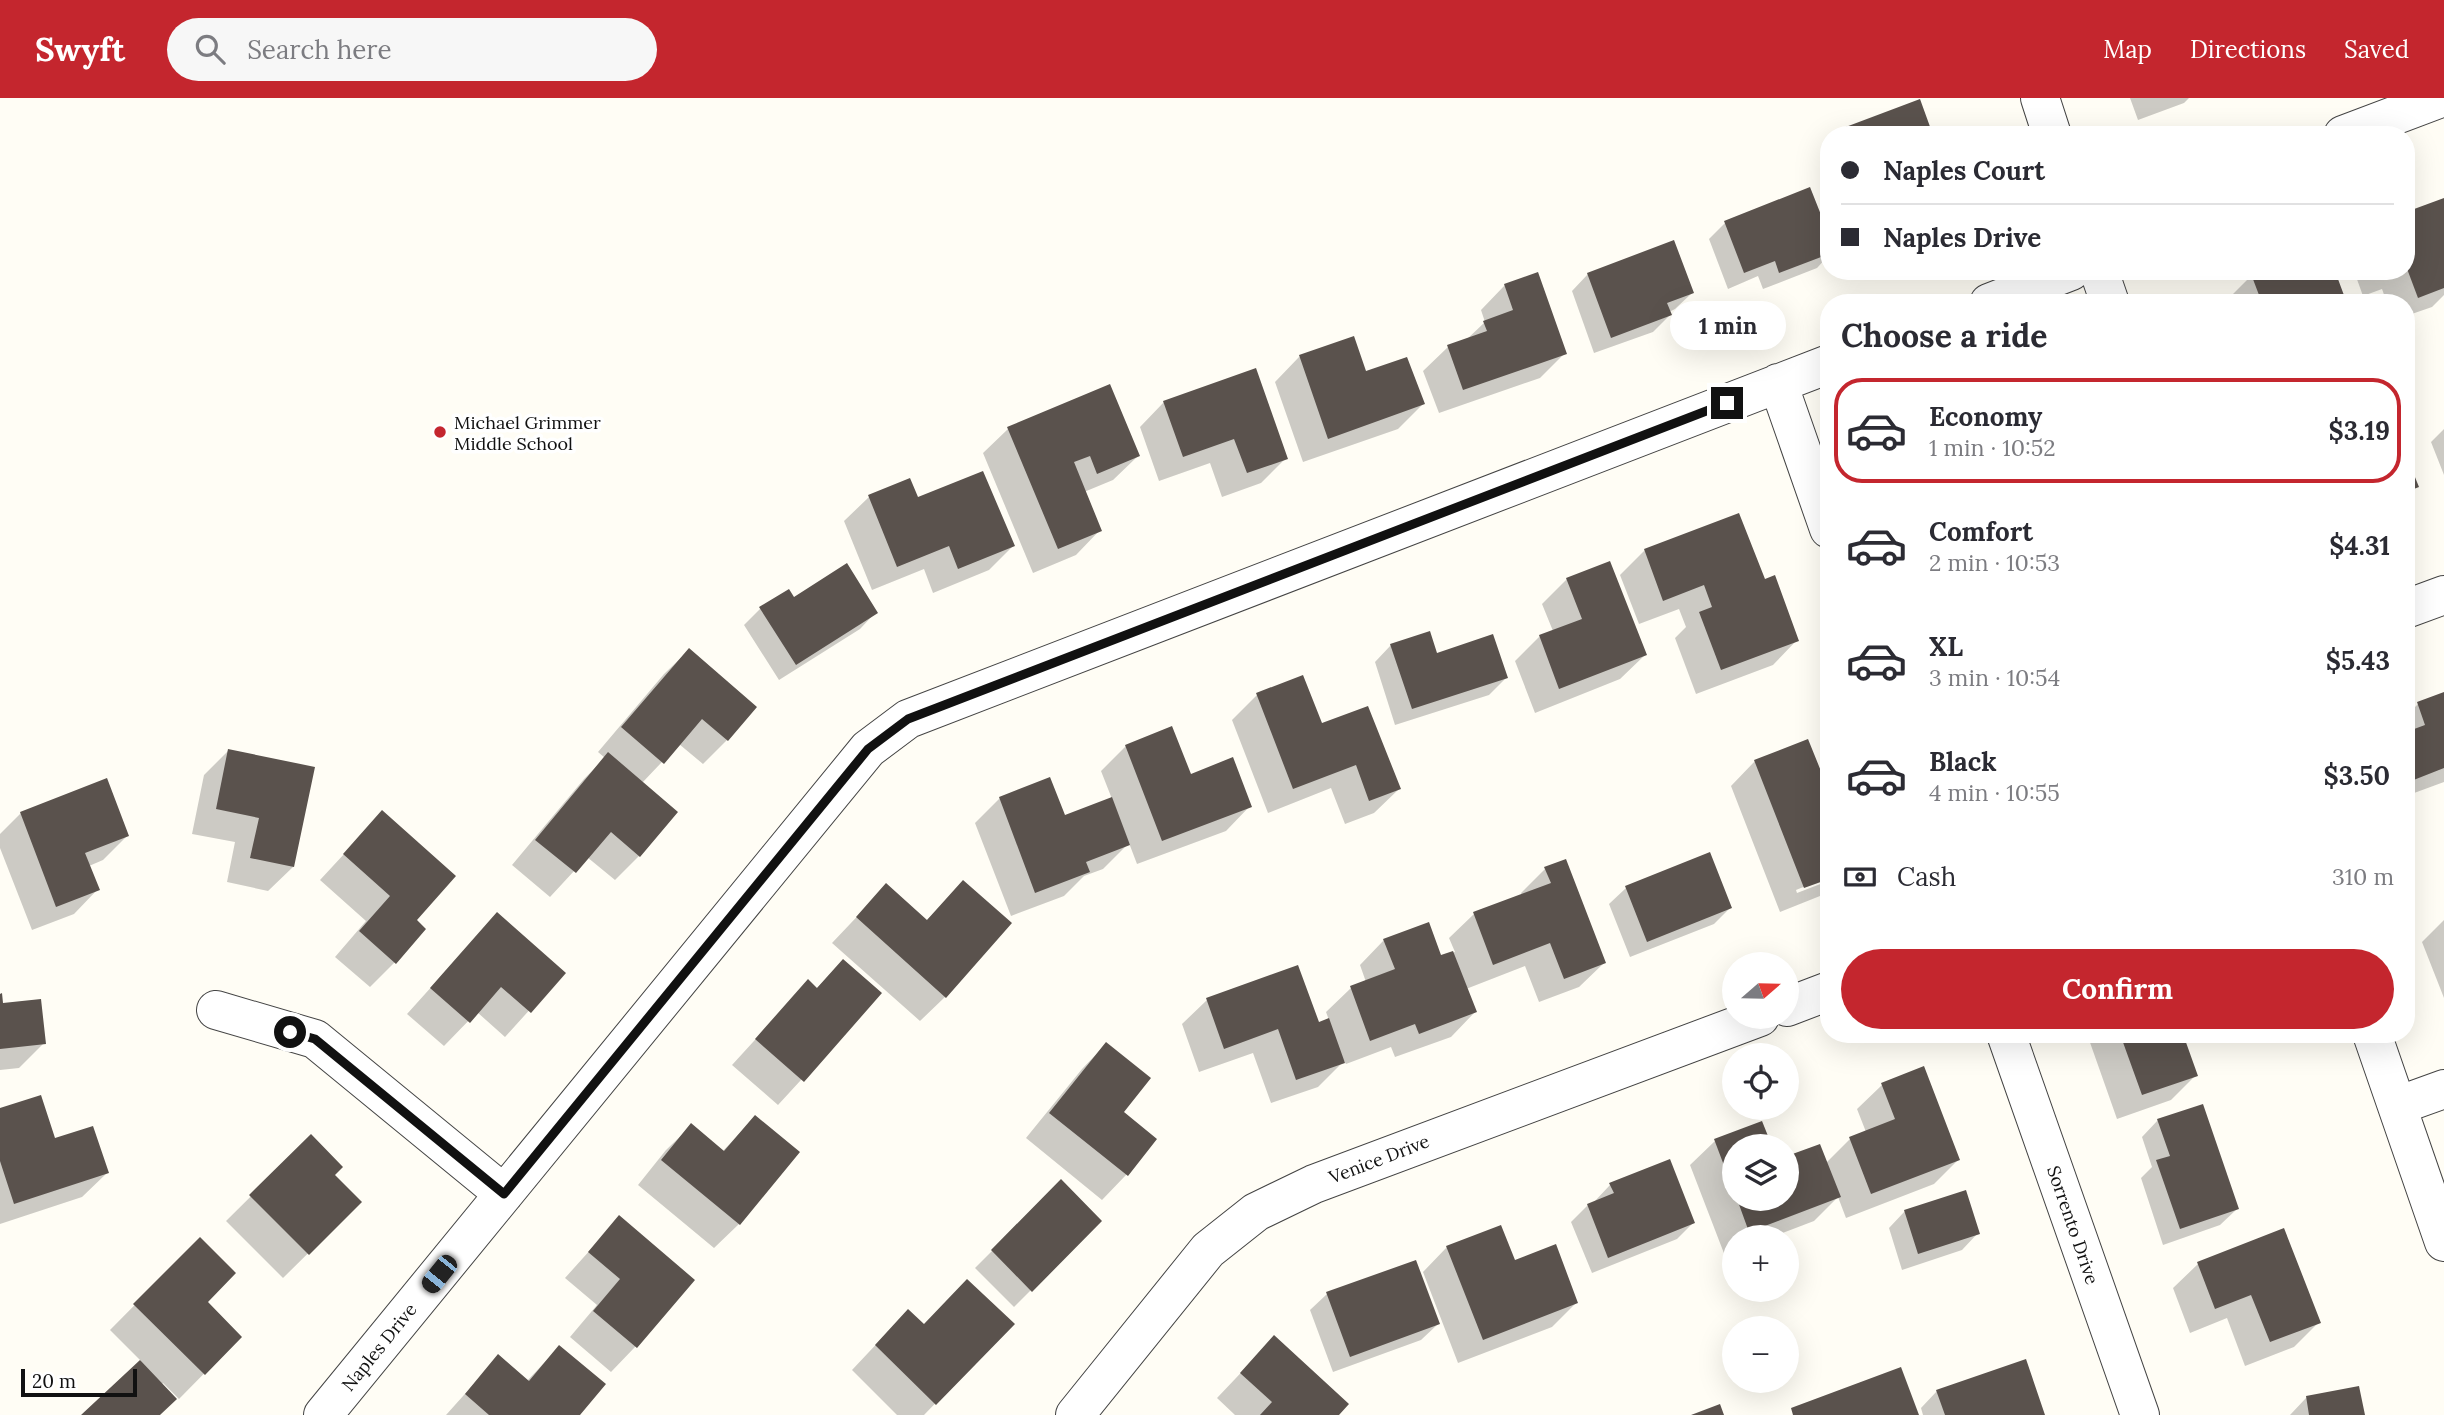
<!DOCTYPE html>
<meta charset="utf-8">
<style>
body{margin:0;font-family:Lora,serif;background:#f7f7f7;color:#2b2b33;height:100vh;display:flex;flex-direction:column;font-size:26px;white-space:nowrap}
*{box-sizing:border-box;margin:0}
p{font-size:23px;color:#7c7c81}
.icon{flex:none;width:38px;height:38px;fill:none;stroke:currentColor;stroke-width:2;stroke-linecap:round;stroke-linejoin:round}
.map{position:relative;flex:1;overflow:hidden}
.side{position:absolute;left:1820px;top:196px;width:595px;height:749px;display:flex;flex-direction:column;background:#fff;border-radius:28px;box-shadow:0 7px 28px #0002}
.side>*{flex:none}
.banner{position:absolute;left:1820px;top:28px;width:595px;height:154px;border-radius:28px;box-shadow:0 7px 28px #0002;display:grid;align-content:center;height:154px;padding:0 21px;background:#fff}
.needle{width:46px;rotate:70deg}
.buttons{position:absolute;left:1722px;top:854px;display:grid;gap:14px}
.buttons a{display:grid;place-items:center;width:77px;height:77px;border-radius:50%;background:#fff;box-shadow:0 7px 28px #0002;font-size:35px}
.scale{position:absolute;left:21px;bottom:18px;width:116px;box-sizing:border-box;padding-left:7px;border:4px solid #111;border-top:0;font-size:19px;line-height:24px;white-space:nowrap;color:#111;-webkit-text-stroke:5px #fff;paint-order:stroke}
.end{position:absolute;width:32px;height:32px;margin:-16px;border:9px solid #111;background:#fff;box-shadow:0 0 0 4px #fff}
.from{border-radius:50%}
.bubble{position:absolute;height:49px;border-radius:24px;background:#fff;box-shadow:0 7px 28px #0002;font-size:23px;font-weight:700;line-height:49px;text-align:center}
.car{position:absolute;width:21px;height:42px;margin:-21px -10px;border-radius:9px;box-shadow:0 0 5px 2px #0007;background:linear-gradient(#222 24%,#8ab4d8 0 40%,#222 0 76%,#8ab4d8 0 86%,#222 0)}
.banner b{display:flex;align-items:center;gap:24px;height:66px;font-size:26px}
.banner b+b{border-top:2px solid #e1e1e2}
.banner i{width:18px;height:18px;background:#2b2b33}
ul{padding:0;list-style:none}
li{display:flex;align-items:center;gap:21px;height:105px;margin:0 14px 10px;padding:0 7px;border:4px solid transparent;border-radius:28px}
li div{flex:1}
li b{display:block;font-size:26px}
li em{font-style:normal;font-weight:700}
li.current{border-color:#c4262e}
li>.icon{width:63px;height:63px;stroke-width:1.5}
h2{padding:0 21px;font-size:32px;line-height:84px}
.pay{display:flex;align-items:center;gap:18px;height:77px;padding:0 21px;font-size:26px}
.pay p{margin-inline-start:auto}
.primary-button{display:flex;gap:14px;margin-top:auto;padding:14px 21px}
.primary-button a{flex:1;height:80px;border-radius:42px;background:#c4262e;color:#fff;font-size:28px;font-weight:700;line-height:80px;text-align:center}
header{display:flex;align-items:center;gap:42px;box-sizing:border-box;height:98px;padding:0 35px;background:#c4262e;color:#fff}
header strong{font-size:33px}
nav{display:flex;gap:38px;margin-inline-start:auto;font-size:24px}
.search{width:490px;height:63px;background:#f7f7f7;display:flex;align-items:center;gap:18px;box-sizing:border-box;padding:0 24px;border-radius:38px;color:#7c7c81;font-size:26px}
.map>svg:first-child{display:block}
.shadow{fill:#0003;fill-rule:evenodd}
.building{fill:#5a524d}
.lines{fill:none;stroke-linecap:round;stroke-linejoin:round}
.minor-casing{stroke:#444;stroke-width:40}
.minor{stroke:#fff;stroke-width:38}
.route{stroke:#111;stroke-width:9}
.poi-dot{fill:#c4262e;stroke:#fff;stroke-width:2.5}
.labels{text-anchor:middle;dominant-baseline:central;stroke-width:7;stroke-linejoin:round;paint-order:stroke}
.poi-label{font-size:18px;fill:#111;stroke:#fff;text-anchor:start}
.street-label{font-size:18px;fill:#111;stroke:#fff}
</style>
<header>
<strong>Swyft</strong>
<div class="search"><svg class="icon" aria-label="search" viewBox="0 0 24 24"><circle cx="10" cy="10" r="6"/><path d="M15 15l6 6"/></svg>Search here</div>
<nav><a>Map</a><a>Directions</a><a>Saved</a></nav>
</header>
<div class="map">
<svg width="2444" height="1317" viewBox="0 0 2444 1317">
<rect width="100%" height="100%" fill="#fffdf5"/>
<path class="shadow" d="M2130 0H2189L2184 5 2138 22Z
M1829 47V80L1820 56Z
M2444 102V197L2432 209 2406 218V205H2387L2382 191 2363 198 2354 173H2406V116Z
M1725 125 1829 142V157L1817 170 1763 191 1758 178 1728 191 1709 141Z
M1588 176 1692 195 1675 211 1669 214 1670 217 1653 234 1594 255 1572 193Z
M2252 177 2343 200 2339 205H2228L2227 202Z
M1505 187 1565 255 1540 280 1439 315 1423 273 1448 249 1465 243 1485 224 1481 212Z
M1353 240 1365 275 1423 306 1398 331 1303 364 1275 284 1299 259Z
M1164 304 1286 360 1261 385 1222 399 1210 365 1159 383 1140 329Z
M1008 331 1138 358 1113 382 1084 394 1100 432 1076 457 1033 475 983 355Z
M2444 331V377L2431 344Z
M869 399 917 401 1013 448 989 472 933 495 924 471 872 492 844 423Z
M1645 452 1764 483 1797 542 1773 567 1696 596 1675 540 1686 529 1679 511 1639 526 1620 477Z
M1567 481 1645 557 1620 581 1535 615 1515 563 1540 538 1553 533 1542 506Z
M793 501 876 514 860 531 779 582 744 527 760 511Z
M1391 547 1436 557 1506 580 1489 597 1395 627 1375 564Z
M689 552 727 642 703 666 679 646 642 685 639 758 615 782 587 759 550 799 512 767 584 681 605 660 598 654 664 576Z
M1302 579 1321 628 1399 691 1374 715 1345 726 1331 690 1268 715 1232 622 1257 597Z
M2444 596V684L2406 698V618L2418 606Z
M1126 648 1250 708 1226 733 1137 766 1129 745 1103 771 1084 778 1064 798 1011 818 975 725 1000 700 1064 719 1112 701 1101 673Z
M229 652 293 769 268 793 227 784 235 744 192 736 204 677Z
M1755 663 1829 697V793L1825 796 1780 814 1731 688ZM1823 781V785L1797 795 1796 792Z
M21 715 127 738 103 762 89 768 98 791 74 816 32 832 0 750V736Z
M382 715 415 822 395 864 370 889 335 859 366 823 320 782Z
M1545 771 1604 865 1579 889 1539 904 1525 868 1466 891 1475 914 1451 939 1395 959 1391 949 1346 966 1344 963 1318 989 1271 1005 1253 955 1199 974 1182 926 1207 902 1318 926 1329 922 1326 914 1351 890 1366 884 1360 867 1384 842 1440 859 1455 854 1449 840 1474 816 1522 798 1521 795Z
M963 784 945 899 920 923 832 845 886 788 926 823Z
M1626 790 1730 810 1714 826 1630 859 1609 806Z
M497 816 563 875 505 939 477 914 444 948 407 916Z
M2444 822V900L2422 844Z
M843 863 880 896 778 1007 732 967 808 884 816 891Z
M0 895 1 907 44 945 19 970 0 972Z
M2087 936H2181L2196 977 2171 1002 2117 1021Z
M1106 946 1121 1014 1155 1042 1126 1077 1102 1102 1026 1040 1082 971Z
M1882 987 1958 1062 1934 1086 1846 1120 1838 1099 1814 1123 1772 1139H1734V1154L1725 1158 1690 1067 1715 1043 1761 1025 1770 1048H1734V1101H1787V1060L1819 1048 1826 1065 1850 1041 1866 1034 1857 1011Z
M0 1012 54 1042 107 1075 82 1099 0 1126Z
M755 1019 798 1054 739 1126 714 1150 638 1087 666 1052 691 1028 722 1054Z
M2158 1022 2237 1111 2220 1127 2163 1147 2141 1080 2152 1069 2142 1039Z
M311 1039 333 1077 360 1104 283 1180 226 1123Z
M1061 1084 1100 1123 1014 1209 975 1170Z
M1610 1087 1693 1125 1677 1141 1592 1175 1571 1124 1588 1107 1594 1104Z
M1905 1113 1978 1135 1962 1152 1902 1172 1889 1130Z
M619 1120 692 1182 635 1249 611 1274 570 1239 597 1207 565 1180Z
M200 1141 205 1204 240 1239 179 1301 163 1285 161 1287 158 1317H83L141 1263 110 1232Z
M1447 1149 1514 1165 1576 1205 1552 1229 1458 1265 1423 1174Z
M2198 1166 2319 1224 2294 1249 2245 1268 2227 1220 2190 1235 2173 1190Z
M1327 1196 1438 1226 1421 1242 1333 1274 1310 1212Z
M1012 1226 924 1317H897L852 1272 884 1238Z
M1274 1240 1337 1317H1235L1217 1300Z
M559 1249 578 1317H446L498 1259 527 1283Z
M1937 1293 2043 1317H1923L1921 1310Z
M2306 1300 2363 1317H2290Z"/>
<path class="building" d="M1920 1 1933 37H1846L1843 30Z
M1810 89 1829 137V156L1779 175 1775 163 1744 175 1724 123Z
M2444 100V190L2418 200 2406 168V114Z
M1674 142 1694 195 1667 205 1672 217 1611 240 1587 175Z
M2258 173H2335L2345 200 2334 205H2240L2259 197 2251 176Z
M1538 174 1567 256 1463 292 1447 247 1487 233 1483 223 1513 212 1504 186Z
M1354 238 1366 273 1407 259 1425 306 1328 341 1299 257Z
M1256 270 1288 361 1247 375 1234 341 1183 359 1163 303Z
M1110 286 1140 358 1097 376 1090 358 1074 364 1102 433 1058 451 1007 329Z
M2406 357 2419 389 2406 394Z
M983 373 1015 448 958 471 949 448 897 469 868 397 910 380 918 399Z
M1739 415 1765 481 1775 477 1799 543 1721 572 1699 514 1712 509 1704 487 1663 503 1644 451Z
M1610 463 1647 557 1559 591 1539 537 1582 521 1566 480Z
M847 465 878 515 796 567 759 509 789 491 794 499Z
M1430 533 1437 555 1493 536 1508 580 1412 611 1390 546Z
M689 550 757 609 728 643 702 621 664 666 621 629Z
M1303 577 1322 625 1368 608 1401 691 1369 703 1356 667 1293 691 1256 595Z
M2444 594V670L2406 685V634L2425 627 2417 604Z
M1172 628 1191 676 1233 659 1252 709 1162 743 1125 647Z
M1808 641 1829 693V781L1804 790 1754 662Z
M228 651 315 669 294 769 250 760 259 720 216 711Z
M608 654 678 714 640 759 611 734 576 775 535 742Z
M1050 679 1065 717 1112 699 1130 747 1086 764 1090 774 1035 795 999 699Z
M107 680 129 738 85 755 100 792 56 809 20 714Z
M382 712 456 778 417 822 426 831 396 866 359 833 390 798 343 756Z
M1710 754 1732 810 1647 844 1625 788Z
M1566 761 1606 865 1564 881 1550 845 1493 867 1473 814 1551 785 1544 769Z
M963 782 1012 825 946 900 856 819 886 785 927 822Z
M497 814 566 875 531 915 501 889 470 925 430 890Z
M1429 824 1441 857 1453 853 1477 914 1419 936 1415 926 1370 943 1350 888 1395 871 1383 841Z
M843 861 882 895 804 984 755 941 808 881 817 890Z
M1298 867 1319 924 1329 920 1345 965 1296 982 1278 931 1224 951 1206 900Z
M2 895 3 905 41 901 46 946 0 951V896Z
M2120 936H2183L2198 978 2142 997Z
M1106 944 1151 980 1124 1014 1157 1041 1128 1078 1049 1015Z
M1924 968 1960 1062 1871 1096 1849 1039 1895 1021 1881 985Z
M41 997 55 1040 93 1028 109 1075 14 1106 0 1063V1010Z
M2203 1006 2239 1111 2180 1131 2156 1062 2170 1058 2157 1021Z
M755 1017 800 1054 740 1127 661 1062 691 1025 724 1053Z
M1762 1023 1772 1048H1734V1094L1714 1041Z
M311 1036 343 1069 335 1077 362 1104 309 1157 249 1097Z
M1820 1046 1841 1099 1749 1134 1737 1101H1787V1058Z
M1670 1061 1695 1125 1608 1160 1587 1106 1614 1095 1609 1085Z
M1061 1081 1102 1123 1032 1194 991 1152Z
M1966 1092 1980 1136 1918 1156 1904 1112Z
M619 1117 695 1182 637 1250 593 1213 620 1181 588 1154Z
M1501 1127 1515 1162 1556 1146 1578 1205 1483 1242 1446 1148Z
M2284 1130 2321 1225 2270 1244 2251 1197 2215 1211 2197 1164Z
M200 1139 236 1175 208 1204 242 1239 205 1277 133 1206Z
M1416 1162 1440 1226 1350 1259 1326 1194Z
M967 1181 1015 1226 936 1307 875 1247 908 1211 924 1226Z
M1274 1237 1349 1306 1339 1317H1260L1272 1304 1240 1275Z
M559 1247 606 1286 580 1317H489L465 1296 498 1256 529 1283Z
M2026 1261 2045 1317H1945L1936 1292Z
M140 1262 177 1301 160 1317H81Z
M1901 1269 1919 1317H1793L1791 1310Z
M2359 1288 2365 1317H2309L2306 1298Z
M1720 1306 1724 1317H1691Z"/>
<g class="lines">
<g class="minor-casing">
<path id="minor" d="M2040 0 2052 37
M2343 37 2441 0
M2099 173 2110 205
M1989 205 2071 173
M1778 285 1829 431
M2406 511 2444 497
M1787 909 1829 893
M216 912 315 941 504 1096
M2006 936 2140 1317
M2372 936 2444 1144
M2397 1008 2444 991
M323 1317 868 651 908 621 1829 266
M1075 1317 1208 1152 1256 1114 1314 1086 1760 919"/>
</g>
<use href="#minor" class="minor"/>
</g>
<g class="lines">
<path class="route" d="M290 934 315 941 504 1096 868 651 908 621 1727 305"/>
</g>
<circle class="poi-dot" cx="440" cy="334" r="7"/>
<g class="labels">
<g class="poi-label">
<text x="454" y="324">Michael Grimmer<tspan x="454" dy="21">Middle School</tspan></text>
</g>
<g class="street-label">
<text transform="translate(1379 1061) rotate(-21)">Venice Drive</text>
<text transform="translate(2073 1127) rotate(71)">Sorrento Drive</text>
<text transform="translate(379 1249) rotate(-51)">Naples Drive</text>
</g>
</g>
</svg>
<div class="buttons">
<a><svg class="needle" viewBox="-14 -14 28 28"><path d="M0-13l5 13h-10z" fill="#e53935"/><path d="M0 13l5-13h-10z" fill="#7c7c81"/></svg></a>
<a><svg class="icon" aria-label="locate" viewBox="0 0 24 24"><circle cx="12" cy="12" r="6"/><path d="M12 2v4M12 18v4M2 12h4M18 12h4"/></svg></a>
<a><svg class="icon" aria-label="layers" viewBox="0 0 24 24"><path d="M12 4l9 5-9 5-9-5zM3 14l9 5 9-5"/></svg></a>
<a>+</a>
<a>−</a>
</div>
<div class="scale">20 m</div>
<i class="end from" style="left:290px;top:934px"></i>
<i class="end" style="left:1727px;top:305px"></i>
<div class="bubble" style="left:1670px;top:203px;width:116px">1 min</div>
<i class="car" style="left:439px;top:1176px;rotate:219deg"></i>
<div class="banner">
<b><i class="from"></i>Naples Court</b>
<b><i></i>Naples Drive</b>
</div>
<section class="side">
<h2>Choose a ride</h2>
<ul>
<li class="current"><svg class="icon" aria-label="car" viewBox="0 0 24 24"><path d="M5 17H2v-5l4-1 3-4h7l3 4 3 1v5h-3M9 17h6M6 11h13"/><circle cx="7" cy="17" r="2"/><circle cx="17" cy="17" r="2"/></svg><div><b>Economy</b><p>1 min · 10:52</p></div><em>$3.19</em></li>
<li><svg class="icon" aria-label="car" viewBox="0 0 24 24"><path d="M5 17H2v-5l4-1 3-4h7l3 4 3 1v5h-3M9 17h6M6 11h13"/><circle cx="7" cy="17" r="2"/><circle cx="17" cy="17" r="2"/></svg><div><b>Comfort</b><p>2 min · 10:53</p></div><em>$4.31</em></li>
<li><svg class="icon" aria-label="car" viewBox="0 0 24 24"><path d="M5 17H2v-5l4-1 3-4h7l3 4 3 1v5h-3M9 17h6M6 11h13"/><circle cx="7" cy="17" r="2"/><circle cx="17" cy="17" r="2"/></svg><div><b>XL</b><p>3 min · 10:54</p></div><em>$5.43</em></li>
<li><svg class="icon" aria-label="car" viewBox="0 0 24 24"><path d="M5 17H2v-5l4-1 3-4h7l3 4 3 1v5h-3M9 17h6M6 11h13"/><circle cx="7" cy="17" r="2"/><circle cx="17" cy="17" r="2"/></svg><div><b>Black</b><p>4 min · 10:55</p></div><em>$3.50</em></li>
</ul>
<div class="pay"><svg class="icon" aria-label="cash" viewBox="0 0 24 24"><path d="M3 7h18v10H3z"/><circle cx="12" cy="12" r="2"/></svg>Cash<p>310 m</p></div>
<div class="primary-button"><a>Confirm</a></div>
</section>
</div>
